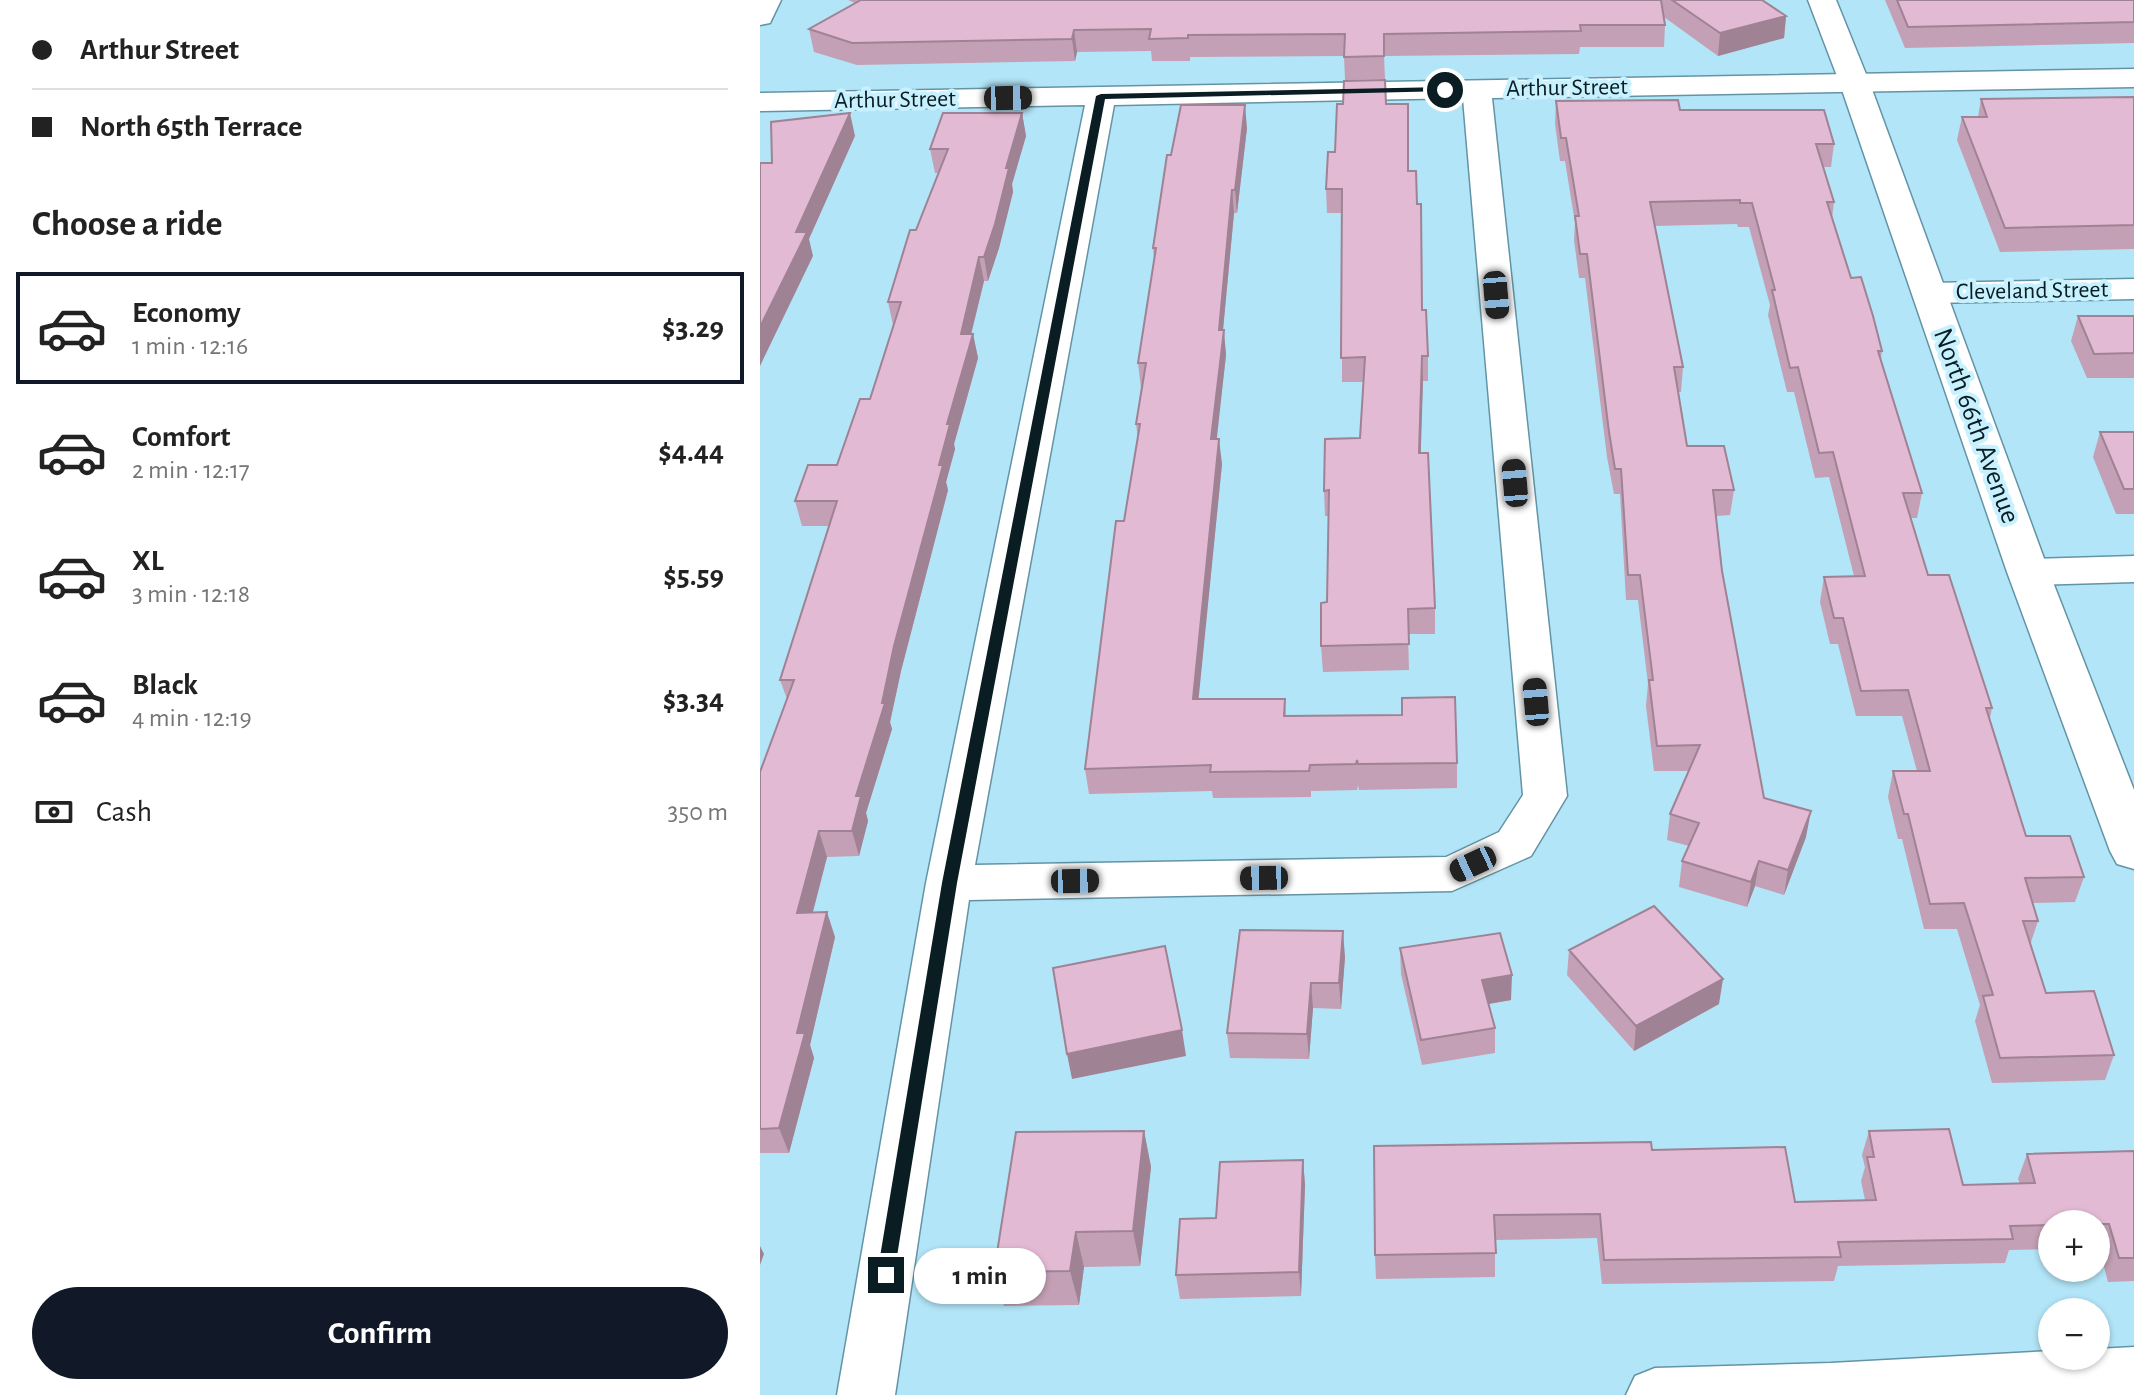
<!DOCTYPE html>
<meta charset="utf-8">
<style>
body{margin:0;font-family:"Alegreya Sans",sans-serif;background:#f2f2f2;color:#222;height:100vh;display:flex;flex-direction:column;font-size:30px;white-space:nowrap}
*{box-sizing:border-box;margin:0}
p{font-size:26px;color:#767676}
.icon{flex:none;width:44px;height:44px;fill:none;stroke:currentColor;stroke-width:2;stroke-linecap:round;stroke-linejoin:round}
.map{position:relative;flex:1;overflow:hidden}
.side{display:flex;flex-direction:column;background:#fff;width:760px}
.side>*{flex:none}
.hud{display:grid;align-content:center;height:176px;padding:0 32px;background:#fff}
.controls{position:absolute;left:1278px;top:1210px;display:grid;gap:16px}
.controls a{display:grid;place-items:center;width:72px;height:72px;border-radius:50%;background:#fff;box-shadow:0 2px 6px #0004;font-size:40px}
.end{position:absolute;width:36px;height:36px;margin:-18px;border:10px solid #091d23;background:#fff;box-shadow:0 0 0 4px #fff}
.from{border-radius:50%}
.bubble{position:absolute;height:56px;border-radius:28px;background:#fff;box-shadow:0 2px 6px #0004;font-size:26px;font-weight:700;line-height:56px;text-align:center}
.car{position:absolute;width:24px;height:48px;margin:-24px -12px;border-radius:10px;box-shadow:0 0 6px 2px #0007;background:linear-gradient(#222 24%,#8ab4d8 0 40%,#222 0 76%,#8ab4d8 0 86%,#222 0)}
.hud b{display:flex;align-items:center;gap:28px;height:76px;font-size:30px}
.hud b+b{border-top:2px solid #e0e0e0}
.hud i{width:20px;height:20px;background:#222}
ul{padding:0;list-style:none}
li{display:flex;align-items:center;gap:24px;height:112px;margin:0 16px 12px;padding:0 16px;border:4px solid transparent;border-radius:0px}
li div{flex:1}
li b{display:block;font-size:30px}
li em{font-style:normal;font-weight:700}
li.current{border-color:#111827}
li>.icon{width:72px;height:72px;stroke-width:1.5}
h2{padding:0 32px;font-size:36px;line-height:96px}
.pay{display:flex;align-items:center;gap:20px;height:88px;padding:0 32px;font-size:30px}
.pay p{margin-inline-start:auto}
.button{display:flex;gap:16px;margin-top:auto;padding:16px 32px}
.button a{flex:1;height:92px;border-radius:48px;background:#111827;color:#fff;font-size:32px;font-weight:700;line-height:92px;text-align:center}
main{display:flex;flex:1;min-height:0}
.map>svg:first-child{display:block}
.lines{fill:none;stroke-linecap:round;stroke-linejoin:round}
.minor-casing{stroke:#6394a5;stroke-width:3}
.tertiary-casing{stroke:#6394a5;stroke-width:3}
.minor{fill:#fff;fill-rule:evenodd}
.tertiary{fill:#fff;fill-rule:evenodd}
.wall{fill:#c3a0b5}
.shaded-wall{fill:#9f8294}
.building{fill:#e3bad3;stroke:#9f8294;stroke-width:2}
.route{fill:#091d23}
.labels{text-anchor:middle;dominant-baseline:central;stroke-width:8;stroke-linejoin:round;paint-order:stroke}
.far-street-label{font-size:24px;fill:#091d23;stroke:#c8f1ff}
.street-label{font-size:28px;fill:#091d23;stroke:#c8f1ff}
</style>
<main>
<section class="side">
<div class="hud">
<b><i class="from"></i>Arthur Street</b>
<b><i></i>North 65th Terrace</b>
</div>
<h2>Choose a ride</h2>
<ul>
<li class="current"><svg class="icon" aria-label="car" viewBox="0 0 24 24"><path d="M5 17H2v-5l4-1 3-4h7l3 4 3 1v5h-3M9 17h6M6 11h13"/><circle cx="7" cy="17" r="2"/><circle cx="17" cy="17" r="2"/></svg><div><b>Economy</b><p>1 min · 12:16</p></div><em>$3.29</em></li>
<li><svg class="icon" aria-label="car" viewBox="0 0 24 24"><path d="M5 17H2v-5l4-1 3-4h7l3 4 3 1v5h-3M9 17h6M6 11h13"/><circle cx="7" cy="17" r="2"/><circle cx="17" cy="17" r="2"/></svg><div><b>Comfort</b><p>2 min · 12:17</p></div><em>$4.44</em></li>
<li><svg class="icon" aria-label="car" viewBox="0 0 24 24"><path d="M5 17H2v-5l4-1 3-4h7l3 4 3 1v5h-3M9 17h6M6 11h13"/><circle cx="7" cy="17" r="2"/><circle cx="17" cy="17" r="2"/></svg><div><b>XL</b><p>3 min · 12:18</p></div><em>$5.59</em></li>
<li><svg class="icon" aria-label="car" viewBox="0 0 24 24"><path d="M5 17H2v-5l4-1 3-4h7l3 4 3 1v5h-3M9 17h6M6 11h13"/><circle cx="7" cy="17" r="2"/><circle cx="17" cy="17" r="2"/></svg><div><b>Black</b><p>4 min · 12:19</p></div><em>$3.34</em></li>
</ul>
<div class="pay"><svg class="icon" aria-label="cash" viewBox="0 0 24 24"><path d="M3 7h18v10H3z"/><circle cx="12" cy="12" r="2"/></svg>Cash<p>350 m</p></div>
<div class="button"><a>Confirm</a></div>
</section>
<div class="map">
<svg width="1374" height="1395" viewBox="0 0 1374 1395">
<rect width="100%" height="100%" fill="#b2e5f7"/>
<g class="lines">
<g class="minor-casing">
<path id="minor" d="M0 0H21L10 23 0 25Z
M1374 69V87L732 98 807 796 771 856 692 891 209 900 135 1395H77L166 883 325 105 0 111V93ZM703 98 763 795 739 832 686 857 215 865 354 105Z
M1374 279V299L1169 303 1157 300 1152 293 1157 286 1169 283Z
M1374 556V582L1268 585 1254 581 1248 572 1254 563 1268 559Z
M1374 1347V1395H866L875 1376 895 1368 1071 1363 1292 1351V1356H1336V1349Z"/>
</g>
<g class="tertiary-casing">
<path id="tertiary" d="M1048 0H1076L1110 84 1289 572 1374 790V869L1357 864 1350 851 1247 572 1080 84Z"/>
</g>
<use href="#minor" class="minor"/>
<use href="#tertiary" class="tertiary"/>
</g>
<path class="wall" d="M88 0H1002L1026 16 1024 38 958 56 904 17 905 25 904 47H820L819 54 624 56 625 79 585 80 584 56 430 57V61H392L391 51 317 52 315 61 97 65 54 52 49 29 95 3Z
M1125 0H1374V43L1145 48Z
M1374 97V249L1240 252 1197 140 1202 117H1218L1221 99Z
M796 101 920 110 1074 144 1071 167H1063L1074 202 1072 218 1091 278 1122 351 1121 359 1162 493 1157 518H1151L1168 575 1232 708 1230 718 1266 836 1324 877 1315 902 1273 903 1278 921 1270 945 1286 993 1354 1055 1345 1080 1232 1083 1215 1021 1220 1005 1197 929H1164L1142 839H1138L1128 797 1133 771H1157L1142 716H1096L1078 644H1070L1060 602 1064 577 1094 576 1069 477 1055 478 1034 392H1027L1008 315 1010 305 989 227H978L977 224 894 226 923 367 921 392H918L927 446 974 490 970 515 956 516 962 571 1004 798 1046 837 1024 895 995 886 987 907 919 887 922 861 929 846 907 840 910 814 929 771H894L886 706 888 684 878 600H866L860 494H854L847 457 825 278H819L814 240 815 223 805 161H800L795 124Z
M583 104H626L648 171 662 310 668 356V381H663L660 453 675 608V634H648L649 670 563 672 561 646 567 602 569 516H565L564 491 600 438 604 382H582V213H567L566 189 575 152Z
M262 113 266 136 252 184 253 192 239 248 228 281H224L211 334H213L218 358 194 444 195 449 186 482 188 490 141 671 130 722 132 729 106 813 108 821 99 856 67 857 53 912 75 937 50 1045 54 1058 29 1153H0V772L27 699 20 680 69 526H42L35 501 77 465 110 399 133 325 128 302 179 173H175L170 149Z
M487 128 477 213H474L463 330 466 355 456 439 462 464 438 699H525L526 716 697 763V788L599 790 598 785 597 790 551 791V797L453 798 452 791 329 794 325 769 378 439 376 424 381 388 378 363 394 260 393 248 411 155Z
M1318 316H1374V378H1327L1311 341Z
M1340 432H1374V514H1356L1333 457Z
M640 948 751 1000 729 1004 735 1028V1053L662 1065 641 974Z
M809 950 959 1004 874 1051 807 975Z
M585 957 581 1009 553 1008 549 1059 470 1058 467 1033Z
M384 1131 391 1167 380 1266 324 1267 319 1305 244 1306 234 1272Z
M1109 1131 1203 1185 1260 1184 1258 1179 1267 1154 1374 1151V1281L1348 1282 1339 1248H1336V1224H1292V1249L1249 1250 1245 1263 1078 1266 1074 1281 842 1284 837 1238 735 1240V1277L616 1279 615 1255 892 1150 1035 1202 1105 1200 1101 1181 1105 1167 1102 1155Z
M543 1160 545 1185 541 1296 420 1299 416 1275 456 1218Z"/>
<path class="shaded-wall" d="M1026 16 1024 38 958 56 960 33Z
M314 30 317 52 315 61 312 39Z
M485 105 487 128 477 213 475 190Z
M90 113 95 136 49 239 53 256 0 366V327L36 232Z
M262 113 266 136 252 184 253 192 239 248 228 281 224 257 246 168Z
M472 190 474 213 461 351 464 330 466 355 454 464 451 439 459 330Z
M219 257 224 281 205 359 201 334Z
M213 334 218 358 194 444 195 449 186 482 188 490 141 671 130 722 132 729 106 813 108 821 99 856 92 831 96 796 122 703 134 646 179 465 187 424Z
M662 356 663 381 660 479 659 453Z
M459 439 462 464 436 725 433 699Z
M1051 811 1046 837 1024 895 1028 870Z
M59 831 67 857 46 938 37 913Z
M999 861 995 886 987 907 991 882Z
M67 912 75 937 50 1045 54 1058 29 1153 19 1128 37 1033Z
M583 931 585 957 581 1009 579 983Z
M752 975 751 1000 722 1005V980Z
M963 979 959 1004 874 1051 876 1026Z
M551 983 553 1008 549 1059 547 1034Z
M422 1030 426 1056 312 1079 307 1054Z
M384 1131 391 1167 380 1266 373 1231Z
M543 1160 545 1185 541 1296 539 1272Z
M316 1232 324 1267 319 1305 310 1271Z
M0 1246 4 1254 0 1265Z"/>
<path class="building" d="M101 0H901L905 25H820L821 31 624 34V56L584 57 585 34 428 35V38L389 39 391 29 314 30 312 39 92 43 49 29Z
M912 0H1002L1026 16 960 33Z
M1137 0H1374V22L1148 27Z
M625 80 626 104H648V171H656L657 204H661L662 310H666L668 356H662L659 453H668L675 608 648 609 649 644 561 646V603L567 602 569 490 564 491 565 439 600 438 605 357 581 358 582 189H566L568 152H575L577 104H583L584 81Z
M1374 97V225L1245 228 1202 117H1227L1221 99Z
M918 100 920 110H1064L1074 144H1056L1074 202H1067L1091 278 1101 277 1113 316 1122 351H1118L1162 493H1143L1168 575H1189L1232 708H1226L1266 836H1310L1324 877 1265 878 1278 921H1263L1286 993 1334 991 1354 1055 1240 1058 1223 996 1233 995 1204 903 1170 904 1148 814H1144L1133 771H1170L1148 690 1101 691 1083 618H1074L1064 577 1105 576 1073 452 1059 453 1038 367 1030 368 1012 290H1015L992 203H980V200L890 202 923 367H914L927 446H964L974 490H953L962 571 1004 798 1051 811 1028 870 999 861 991 882 922 861 939 823 910 814 940 745 897 746 889 680H893L880 575H868L861 469H855L849 432 827 254H820L815 216H819L806 138H801L796 101Z
M421 105H485L475 190H472L459 330H464L451 439H459L433 699H525L524 716 642 715V698L695 697 697 763 598 764 597 760 596 764 550 765 549 771 450 772 451 765 325 769 356 521H364L380 424H376L386 363H378L396 248H393L407 155H411Z
M90 113 36 232H47L0 327V163H12L11 122Z
M183 113H262L246 168H249L235 224 224 257H219L201 334H213L187 424H190L179 465H183L134 646 122 703H125L96 796H101L92 831H59L37 913 67 912 37 1033H45L19 1128 0 1129V772L34 680H20L77 501H35L48 465H77L100 399H110L141 302H128L150 230H156L188 149H170Z
M1318 316H1374V353L1334 354Z
M1340 432H1374V489H1364Z
M894 906 963 979 876 1026 809 950Z
M480 930 583 931 579 983H551L547 1034 467 1033Z
M740 933 752 975 722 980 735 1028 661 1040 640 948Z
M405 946 422 1030 307 1054 293 968Z
M1189 1129 1203 1185 1275 1183 1267 1154 1374 1151V1258H1359L1349 1224H1292V1225L1250 1226 1253 1239 1078 1242 1081 1257 844 1260 840 1214 734 1215 736 1253 615 1255 614 1146 891 1142 892 1150 1025 1147 1035 1202 1116 1200 1107 1157H1114L1109 1131Z
M384 1131 373 1231 316 1232 310 1271 234 1272 256 1132Z
M543 1160 539 1272 416 1275 420 1219 456 1218 460 1162Z"/>
<path class="route" d="M685 87 688 91 345 99 197 883 134 1275 126 1282 120 1280 117 1275 182 883 336 96 341 94Z"/>
<g class="labels">
<g class="far-street-label">
<text transform="translate(807 88) rotate(-1)">Arthur Street</text>
<text transform="translate(135 100) rotate(-1)">Arthur Street</text>
<text transform="translate(1272 291) rotate(-1)">Cleveland Street</text>
</g>
<g class="street-label">
<text transform="translate(1216 426) rotate(70)">North 66th Avenue</text>
</g>
</g>
</svg>
<div class="controls">
<a>+</a>
<a>−</a>
</div>
<i class="end from" style="left:685px;top:90px"></i>
<i class="end" style="left:126px;top:1275px"></i>
<div class="bubble" style="left:154px;top:1248px;width:132px">1 min</div>
<i class="car" style="left:248px;top:98px;rotate:89deg"></i>
<i class="car" style="left:736px;top:295px;rotate:175deg"></i>
<i class="car" style="left:755px;top:483px;rotate:355deg"></i>
<i class="car" style="left:776px;top:702px;rotate:355deg"></i>
<i class="car" style="left:713px;top:864px;rotate:245deg"></i>
<i class="car" style="left:504px;top:878px;rotate:269deg"></i>
<i class="car" style="left:315px;top:881px;rotate:89deg"></i>
</div>
</main>
